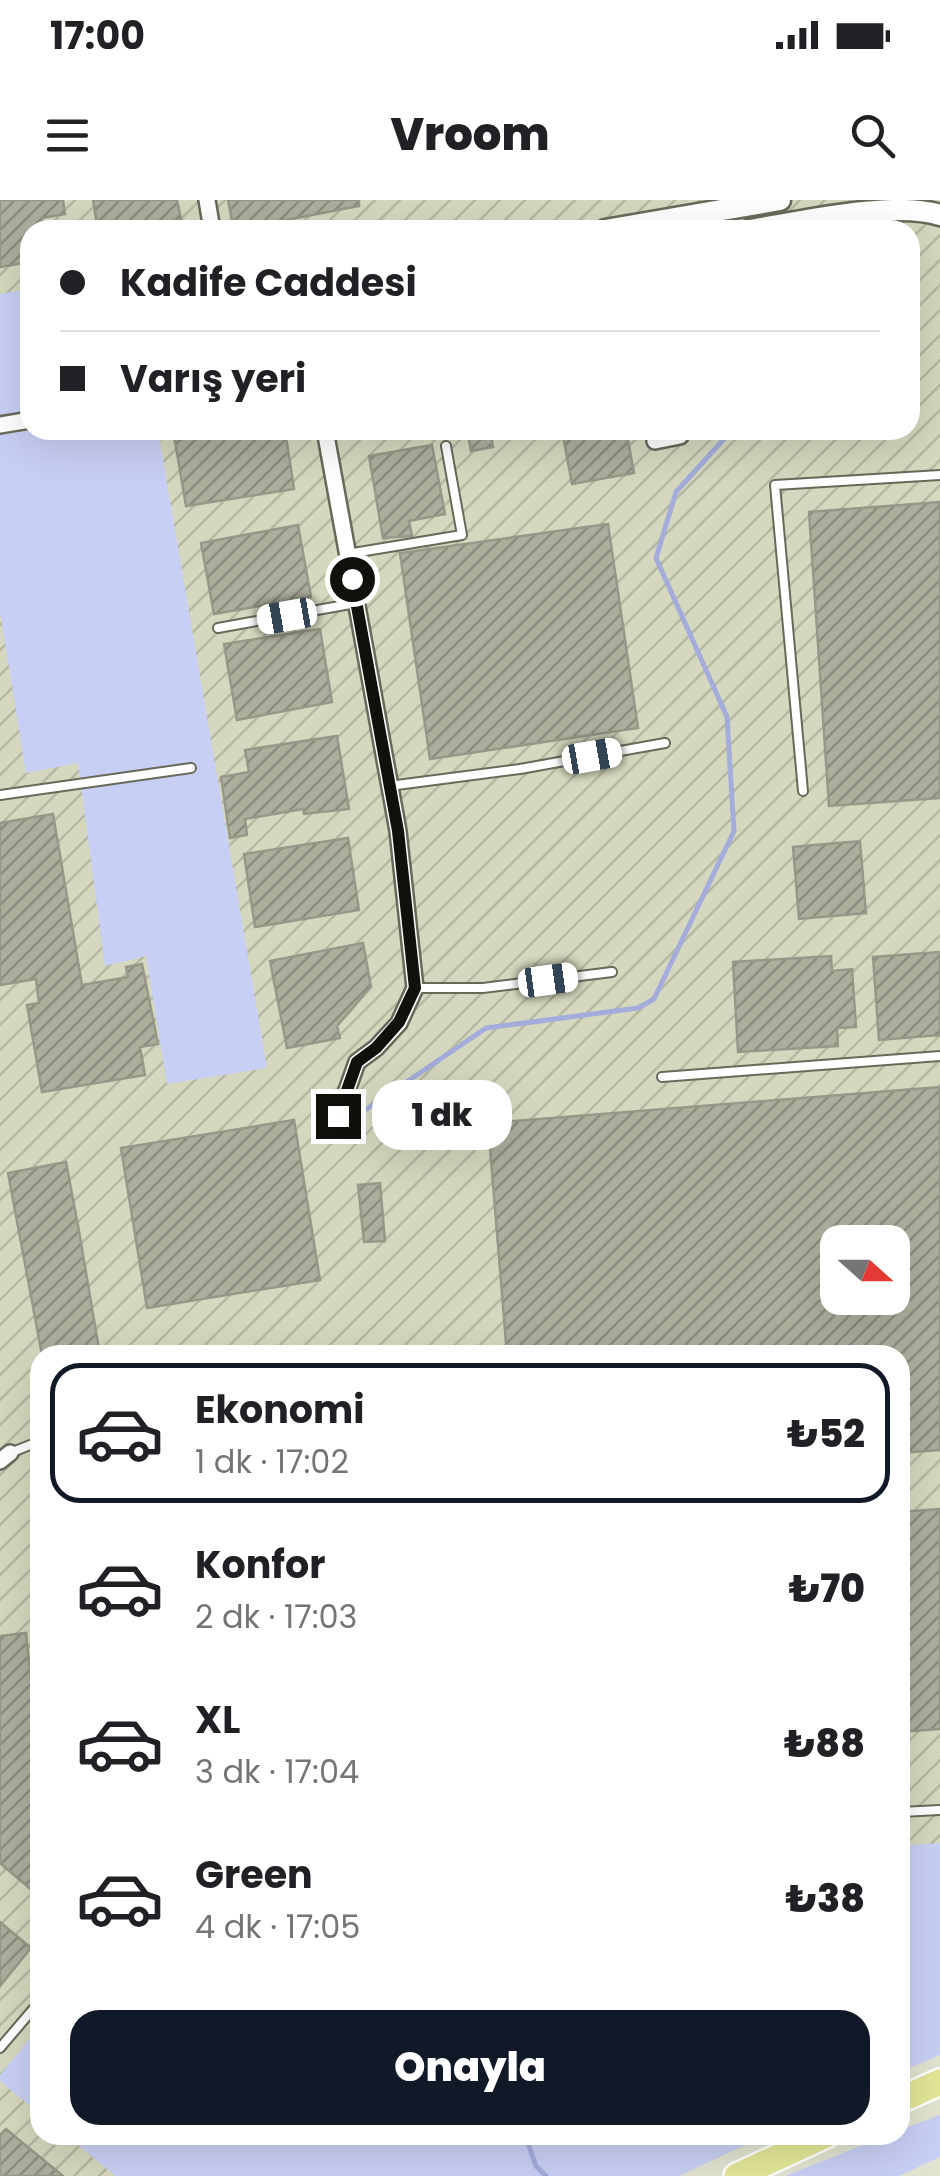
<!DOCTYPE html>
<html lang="tr">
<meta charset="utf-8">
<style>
body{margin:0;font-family:Poppins,sans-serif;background:#f2f2f2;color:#202124;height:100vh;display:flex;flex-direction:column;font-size:38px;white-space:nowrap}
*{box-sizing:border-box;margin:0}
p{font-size:32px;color:#757577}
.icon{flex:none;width:55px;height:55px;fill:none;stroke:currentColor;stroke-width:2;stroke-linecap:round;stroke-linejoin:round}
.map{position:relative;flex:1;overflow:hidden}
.panel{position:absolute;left:30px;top:1145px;width:880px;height:800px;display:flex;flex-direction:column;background:#fff;border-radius:30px;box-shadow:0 10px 40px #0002}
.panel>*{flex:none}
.top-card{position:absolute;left:20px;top:20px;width:900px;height:220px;border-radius:30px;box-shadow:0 10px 40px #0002;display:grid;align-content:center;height:220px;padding:0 40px;background:#fff}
.needle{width:65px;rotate:111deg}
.fabs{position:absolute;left:820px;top:1025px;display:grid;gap:20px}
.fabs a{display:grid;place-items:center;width:90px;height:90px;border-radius:20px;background:#fff;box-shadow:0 10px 40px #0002;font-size:50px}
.end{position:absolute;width:45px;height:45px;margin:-22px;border:12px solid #10110a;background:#fff;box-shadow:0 0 0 5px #fff}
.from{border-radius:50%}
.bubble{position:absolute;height:70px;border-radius:30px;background:#fff;box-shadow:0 10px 40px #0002;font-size:32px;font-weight:800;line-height:70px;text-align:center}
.car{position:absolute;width:30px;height:60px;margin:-30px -15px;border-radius:12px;box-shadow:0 0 8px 2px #0007;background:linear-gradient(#fff 24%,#345 0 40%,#fff 0 76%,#345 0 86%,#fff 0)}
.top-card b{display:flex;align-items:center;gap:35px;height:95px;font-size:38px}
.top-card b+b{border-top:2px solid #e0e0e0}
.top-card i{width:25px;height:25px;background:#202124}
ul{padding:18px 0 0;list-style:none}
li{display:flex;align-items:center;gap:30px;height:140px;margin:0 20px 15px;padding:0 20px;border:5px solid transparent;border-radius:30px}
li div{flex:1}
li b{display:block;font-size:38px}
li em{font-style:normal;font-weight:800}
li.current{border-color:#111827}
li>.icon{width:90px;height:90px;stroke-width:1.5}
.primary-button{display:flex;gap:20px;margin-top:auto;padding:20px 40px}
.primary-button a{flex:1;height:115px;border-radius:30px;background:#111827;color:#fff;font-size:40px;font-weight:800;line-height:115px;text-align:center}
.status{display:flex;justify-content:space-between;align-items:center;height:70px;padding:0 50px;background:#fff;direction:ltr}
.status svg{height:28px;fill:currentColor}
header{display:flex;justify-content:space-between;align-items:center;height:130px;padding:0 40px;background:#fff;font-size:45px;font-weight:800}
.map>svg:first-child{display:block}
.industrial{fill:url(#industrial-furrows);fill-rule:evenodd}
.green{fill:#c8cff4}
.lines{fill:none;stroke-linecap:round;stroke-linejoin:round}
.stream{stroke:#a3acdb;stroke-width:5}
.building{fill:url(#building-hatch);stroke:#979887;stroke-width:2.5;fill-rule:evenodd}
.service-casing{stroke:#686a59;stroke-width:12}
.minor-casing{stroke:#686a59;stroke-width:20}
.tertiary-casing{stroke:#686a59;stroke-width:25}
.primary-casing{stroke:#fff;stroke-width:30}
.service{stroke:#fff;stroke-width:8}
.minor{stroke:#fff;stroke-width:15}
.tertiary{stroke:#fff;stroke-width:20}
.primary{stroke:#e2e696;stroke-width:25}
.route{stroke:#10110a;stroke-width:12}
</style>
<div class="status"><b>17:00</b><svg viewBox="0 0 49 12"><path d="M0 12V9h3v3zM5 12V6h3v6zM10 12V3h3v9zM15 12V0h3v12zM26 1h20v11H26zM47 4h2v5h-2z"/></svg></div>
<header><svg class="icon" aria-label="menu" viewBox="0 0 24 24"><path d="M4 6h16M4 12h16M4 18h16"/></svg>Vroom<svg class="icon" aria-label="search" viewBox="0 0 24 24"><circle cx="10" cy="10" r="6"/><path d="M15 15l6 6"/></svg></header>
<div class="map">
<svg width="940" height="1976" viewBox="0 0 940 1976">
<defs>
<pattern id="industrial-furrows" width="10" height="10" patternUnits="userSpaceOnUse" patternTransform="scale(2.5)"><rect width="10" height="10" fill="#d5d8be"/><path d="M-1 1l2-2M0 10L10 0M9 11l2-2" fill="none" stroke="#b6b8a2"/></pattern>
<pattern id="building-hatch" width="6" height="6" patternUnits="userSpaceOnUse" patternTransform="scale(2.5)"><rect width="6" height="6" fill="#adaf9d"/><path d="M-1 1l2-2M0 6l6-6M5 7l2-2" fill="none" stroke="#8b8d7e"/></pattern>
</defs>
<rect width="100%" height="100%" fill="#e1e3d0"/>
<path class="industrial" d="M0 0H940V1855L900 1872V1155H40V1935H766L679 1976H0ZM30 30H910V230H30ZM838 1042H892V1098H838Z"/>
<path class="green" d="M30 89V230H158L267 868 167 884 146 756 105 766 78 563 26 573 0 412V94Z
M940 1643V1855L900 1872V1646Z
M40 1826V1914L0 1881V1875Z
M940 1915V1957L899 1976H785L888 1935H900V1930Z
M66 1935H766L679 1976H116Z"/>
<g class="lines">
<path class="stream" d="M352 934 358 915 486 828 638 808 654 799 734 631 727 517 656 358 676 292 732 230
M525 1935 536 1966 546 1976"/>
</g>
<path class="building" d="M0 0H63L65 14 42 18 44 30H30V62L0 67Z
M93 0H177L181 19 123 30H98Z
M228 0H359V6L234 30Z
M173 230H285L294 289 186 306Z
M467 230H490L493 247 471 251Z
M562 230H626L634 273 572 284Z
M432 245 445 314 409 321 412 336 383 338 369 256Z
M940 302V598L829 606 809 312Z
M608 324 638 528 430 559 400 353Z
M298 325 311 397 214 414 201 343Z
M320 429 332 502 237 520 224 444Z
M337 536 349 609 304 614 303 609 245 619 247 635 230 638 221 577 249 572 245 550Z
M53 614 82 785 128 777 126 767 142 764 158 844 140 847 145 875 42 892 27 805 39 803 36 779 0 785V623Z
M348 638 359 710 255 727 244 654Z
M860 641 866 713 799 719 793 647Z
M363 743 371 787 337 826 340 838 287 848 270 761Z
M940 752V835L879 840 873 757Z
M831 756 832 771 852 769 856 827 837 828 838 846 738 852 733 762Z
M940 887V1250L900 1253V1155H507L488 923ZM838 1042H892V1098H838Z
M294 920 320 1080 147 1108 121 948Z
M66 962 79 1031 100 1155H42L8 973Z
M380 983 385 1041 364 1042 358 985Z
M940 1309V1529L900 1532V1312Z
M26 1433 40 1568V1697L0 1663V1436Z
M0 1722 31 1748 0 1786Z
M6 1929 63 1976H0V1935Z"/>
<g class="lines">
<g class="service-casing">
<path id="service" d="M347 354 462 335 446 246
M218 428 356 403
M389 586 520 569 665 543
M803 591 775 285 940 275
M0 595 191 568
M415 788H483L612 772
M662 877 940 856
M10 1253 40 1241
M900 1612 940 1610
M0 1848 40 1801"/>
</g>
<g class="minor-casing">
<path id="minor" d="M207 0 212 30
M0 225 30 220
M325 230 398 631 415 788 399 823 376 848 357 862 338 916
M655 241 680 236 683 230
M0 1261 10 1253"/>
</g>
<g class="tertiary-casing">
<path id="tertiary" d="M605 30 780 0
M750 30C799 22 894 0 940 15"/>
</g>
<g class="primary-casing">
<path id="primary" d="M900 1900 940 1882
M737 1976 826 1935"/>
</g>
<use href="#service" class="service"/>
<use href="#minor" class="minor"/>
<use href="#tertiary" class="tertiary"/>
<use href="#primary" class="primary"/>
</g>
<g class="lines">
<path class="route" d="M338 916 357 862 376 848 399 822 415 788 398 631 352 379"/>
</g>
</svg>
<div class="fabs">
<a><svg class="needle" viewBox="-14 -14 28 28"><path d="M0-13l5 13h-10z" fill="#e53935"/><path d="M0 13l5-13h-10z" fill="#757577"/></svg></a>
</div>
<i class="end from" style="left:352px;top:379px"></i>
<i class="end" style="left:338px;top:916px"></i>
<div class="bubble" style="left:372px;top:880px;width:140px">1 dk</div>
<i class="car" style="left:287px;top:416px;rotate:260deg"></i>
<i class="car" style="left:592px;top:556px;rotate:80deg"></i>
<i class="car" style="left:548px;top:780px;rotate:82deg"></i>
<div class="top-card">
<b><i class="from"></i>Kadife Caddesi</b>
<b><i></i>Varış yeri</b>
</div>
<section class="panel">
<ul>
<li class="current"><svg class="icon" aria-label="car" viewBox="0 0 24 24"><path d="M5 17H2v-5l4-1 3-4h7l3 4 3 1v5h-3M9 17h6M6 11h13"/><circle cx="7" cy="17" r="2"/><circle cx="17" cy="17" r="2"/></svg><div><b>Ekonomi</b><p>1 dk · 17:02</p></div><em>₺52</em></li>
<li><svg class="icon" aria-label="car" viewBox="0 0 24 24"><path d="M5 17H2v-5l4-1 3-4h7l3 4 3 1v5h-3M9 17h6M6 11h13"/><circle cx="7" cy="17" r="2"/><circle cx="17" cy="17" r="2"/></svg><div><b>Konfor</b><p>2 dk · 17:03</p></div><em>₺70</em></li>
<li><svg class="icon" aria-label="car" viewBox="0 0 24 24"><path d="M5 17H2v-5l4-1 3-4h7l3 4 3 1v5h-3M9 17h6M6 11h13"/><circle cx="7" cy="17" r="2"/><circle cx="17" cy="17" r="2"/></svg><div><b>XL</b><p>3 dk · 17:04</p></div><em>₺88</em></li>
<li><svg class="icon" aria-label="car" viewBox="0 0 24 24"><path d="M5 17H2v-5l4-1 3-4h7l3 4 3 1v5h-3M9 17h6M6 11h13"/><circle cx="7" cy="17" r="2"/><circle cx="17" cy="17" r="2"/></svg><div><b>Green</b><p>4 dk · 17:05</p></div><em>₺38</em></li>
</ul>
<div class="primary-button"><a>Onayla</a></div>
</section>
</div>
